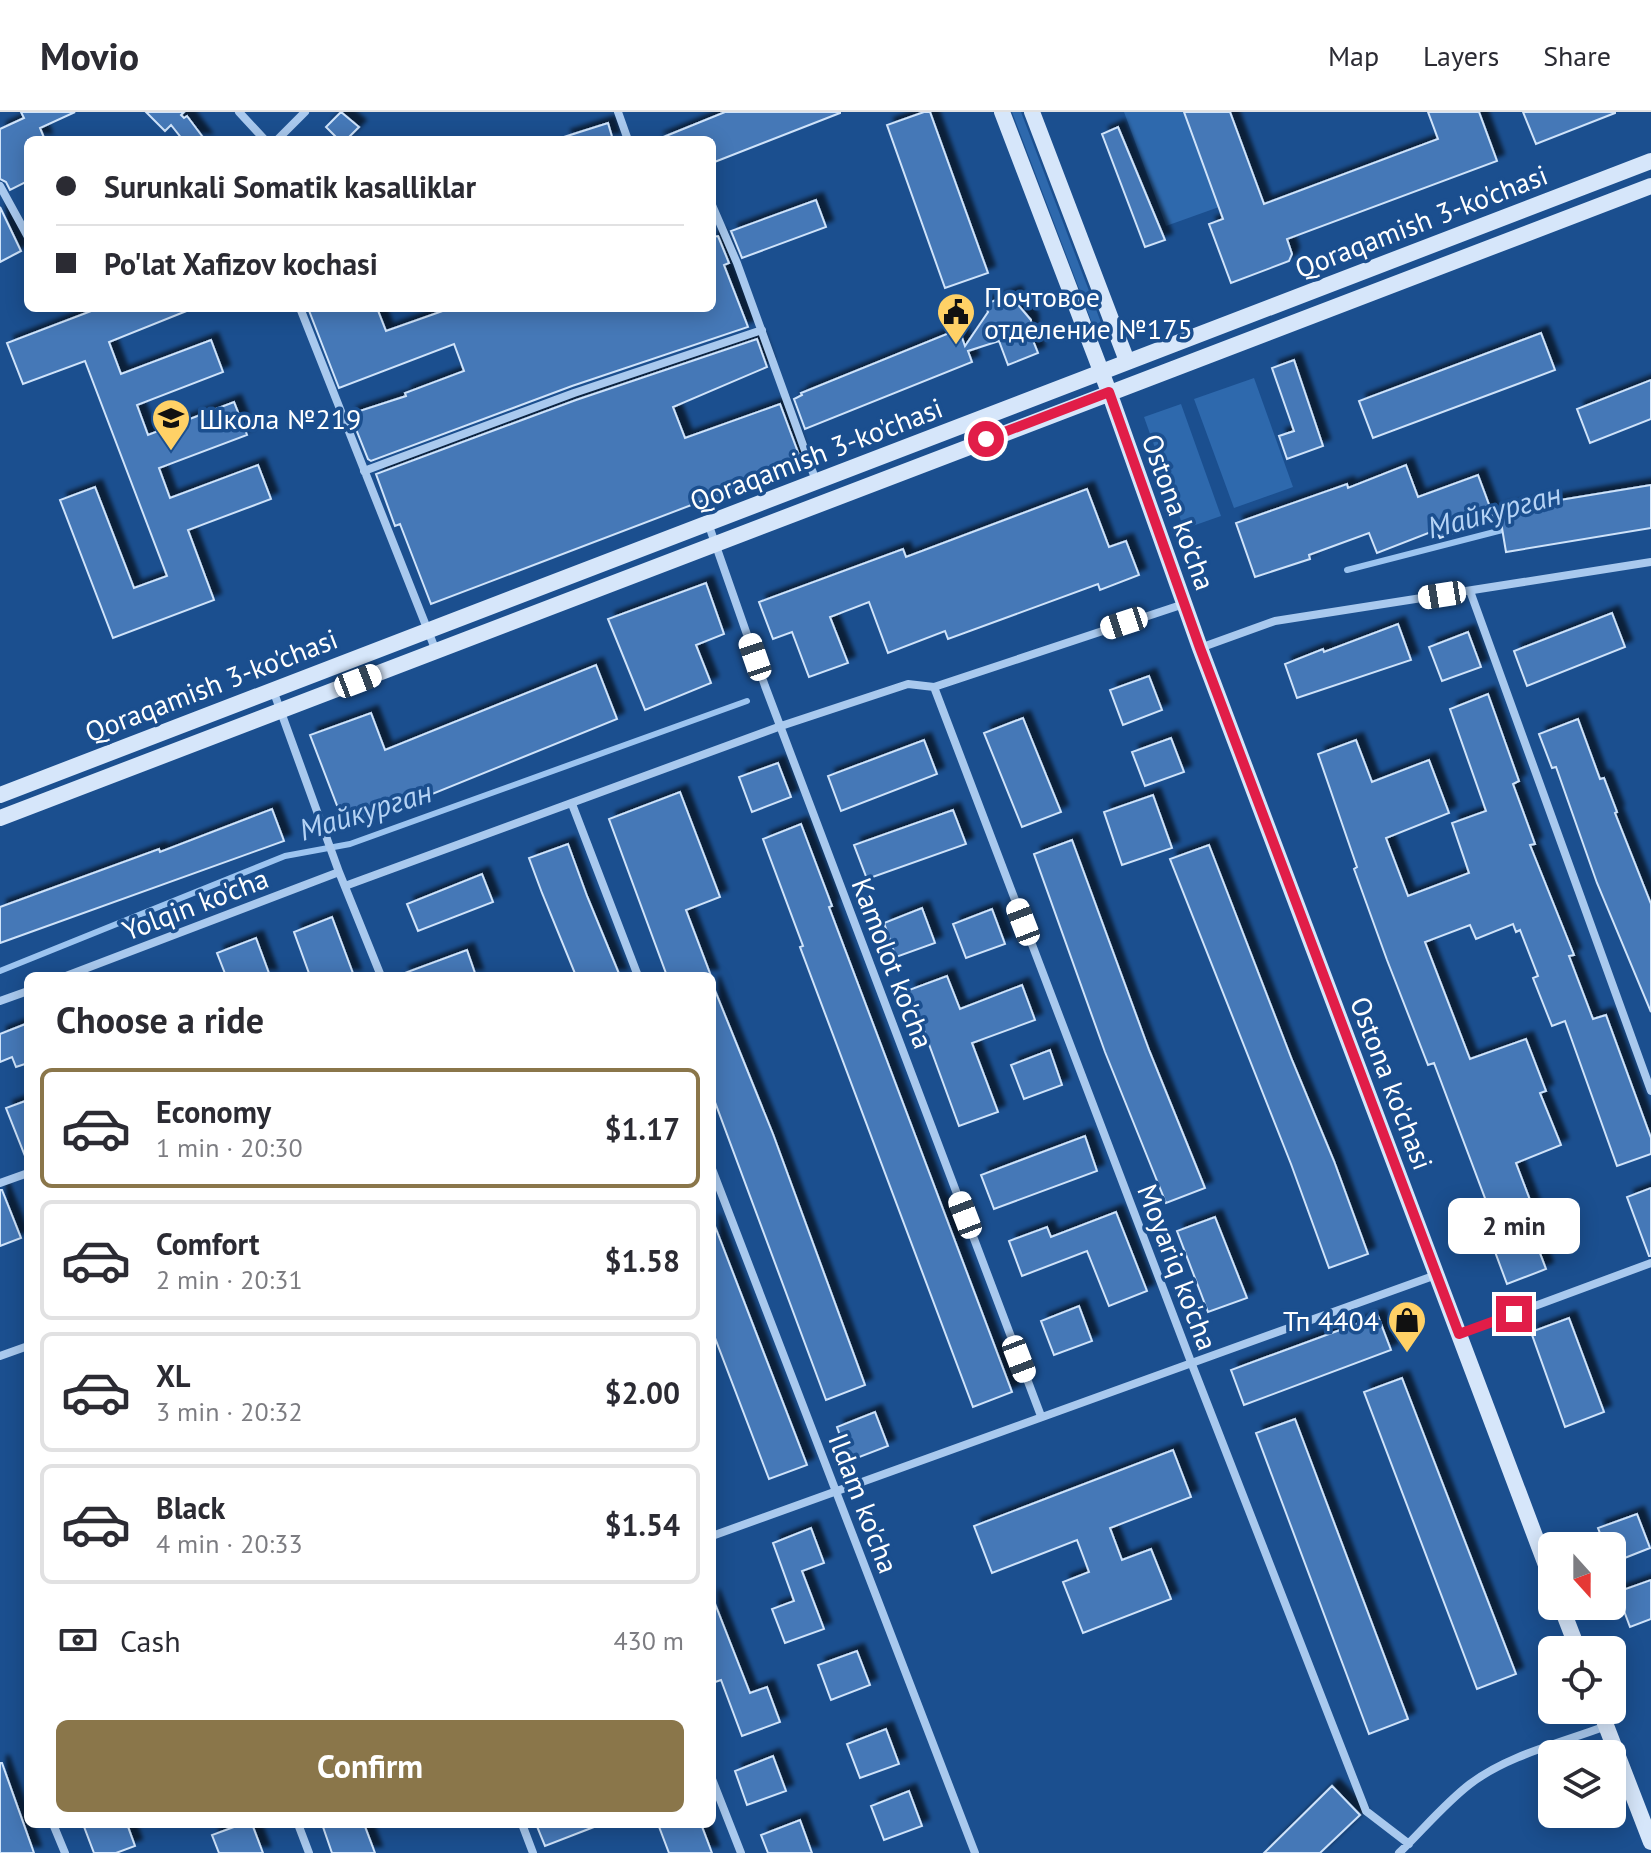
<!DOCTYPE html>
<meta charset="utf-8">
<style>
body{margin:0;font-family:"PT Sans",sans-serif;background:#f7f7f7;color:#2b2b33;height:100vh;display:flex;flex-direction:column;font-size:30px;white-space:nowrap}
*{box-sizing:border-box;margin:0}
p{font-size:26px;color:#7c7c81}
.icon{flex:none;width:44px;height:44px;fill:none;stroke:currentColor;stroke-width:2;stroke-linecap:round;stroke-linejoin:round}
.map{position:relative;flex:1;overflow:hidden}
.side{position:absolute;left:24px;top:860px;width:692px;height:856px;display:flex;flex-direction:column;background:#fff;border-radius:12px;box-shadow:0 4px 20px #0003}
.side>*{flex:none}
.guide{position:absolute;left:24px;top:24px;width:692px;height:176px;border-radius:12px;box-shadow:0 4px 20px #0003;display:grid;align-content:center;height:176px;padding:0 32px;background:#fff}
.needle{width:52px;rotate:159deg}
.controls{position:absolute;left:1538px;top:1420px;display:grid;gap:16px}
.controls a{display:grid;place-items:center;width:88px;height:88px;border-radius:12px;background:#fff;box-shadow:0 4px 20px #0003;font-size:40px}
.end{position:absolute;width:36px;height:36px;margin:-18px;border:10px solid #e11d48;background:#fff;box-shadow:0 0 0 4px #fff}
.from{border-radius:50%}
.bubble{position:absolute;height:56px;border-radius:12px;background:#fff;box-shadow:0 4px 20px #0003;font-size:26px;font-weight:800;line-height:56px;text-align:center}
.car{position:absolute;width:24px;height:48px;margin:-24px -12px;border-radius:10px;box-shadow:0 0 6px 2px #0007;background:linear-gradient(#fff 24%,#345 0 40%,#fff 0 76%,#345 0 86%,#fff 0)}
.guide b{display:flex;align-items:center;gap:28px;height:76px;font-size:30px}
.guide b+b{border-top:2px solid #e1e1e2}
.guide i{width:20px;height:20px;background:#2b2b33}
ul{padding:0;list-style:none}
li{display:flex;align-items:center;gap:24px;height:120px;margin:0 16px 12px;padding:0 16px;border:4px solid #e1e1e2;border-radius:12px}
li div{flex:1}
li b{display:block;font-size:30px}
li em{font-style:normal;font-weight:800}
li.current{border-color:#8a764a}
li>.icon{width:72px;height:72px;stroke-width:1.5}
h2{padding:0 32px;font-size:36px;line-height:96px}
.pay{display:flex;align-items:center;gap:20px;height:88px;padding:0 32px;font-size:30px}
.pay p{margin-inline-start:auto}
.button{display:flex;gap:16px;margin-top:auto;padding:16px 32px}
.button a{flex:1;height:92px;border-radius:12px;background:#8a764a;color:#fff;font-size:32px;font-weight:800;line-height:92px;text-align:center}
header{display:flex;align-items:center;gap:48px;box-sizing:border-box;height:112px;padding:0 40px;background:#fff;border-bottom:2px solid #e1e1e2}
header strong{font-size:38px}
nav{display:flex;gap:44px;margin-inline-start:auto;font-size:28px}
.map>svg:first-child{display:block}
.green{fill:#2e69ad}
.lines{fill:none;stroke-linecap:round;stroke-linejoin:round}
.stream{stroke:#9cc4f0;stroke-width:6}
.building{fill:#4478b7;stroke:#cfe3fa;stroke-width:2;filter:url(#shadow)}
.street{stroke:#a9c9ee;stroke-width:8}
.secondary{stroke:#d6e6fa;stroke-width:16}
.route{stroke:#e11d48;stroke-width:10}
.labels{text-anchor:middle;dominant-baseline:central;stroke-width:7;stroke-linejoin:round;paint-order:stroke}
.street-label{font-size:28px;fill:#fff;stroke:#1b4f8f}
.poi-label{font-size:28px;fill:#fff;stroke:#1b4f8f;text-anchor:start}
.water-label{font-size:30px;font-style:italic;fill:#b5d3f5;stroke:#1b4f8f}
</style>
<header>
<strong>Movio</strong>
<nav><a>Map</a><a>Layers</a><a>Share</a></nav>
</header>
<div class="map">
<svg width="1651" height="1741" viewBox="0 0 1651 1741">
<defs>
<filter id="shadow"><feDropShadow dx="7" dy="-7" stdDeviation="2" flood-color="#0009"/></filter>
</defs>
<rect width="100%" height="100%" fill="#1b4f8f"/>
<path class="green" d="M1012 0H1021L1105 221 1097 224Z
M1124 0H1184L1219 95 1166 114Z
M1254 266 1293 375 1234 396 1194 287Z
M1181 292 1221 404 1184 417 1144 305Z"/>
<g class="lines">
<path class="stream" d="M1347 458 1510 416
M0 859 285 744 350 732 747 589"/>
</g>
<path class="building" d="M21 0H75L40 16 45 28H28V69L10 78 6 70 0 67V17L24 6Z
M146 0H184L181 3 184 6 187 4 205 28H183L171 13 165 19Z
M341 0 359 15 346 28H339L326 15Z
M725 0H840V1L712 51V28H656Z
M924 0H930L988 161 945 176 887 13Z
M1184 0H1230L1264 92 1438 27 1428 0H1479L1497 49 1287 127 1292 142 1289 149 1231 171 1209 112 1223 107Z
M1523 0H1615V1L1536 32Z
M608 11 613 28H565L564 25Z
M1118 15 1165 128 1145 135 1102 22Z
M816 88 826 115 742 146 731 119Z
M0 95 21 139 0 150Z
M718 124 729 151 724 153 748 215 572 274 371 349 368 347 350 302 406 284 405 281 464 259 454 232 339 276 308 196H377L386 219 451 196H712V125Z
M1015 181 1019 194 1031 208 1032 226 1038 241 1008 253 999 229 968 239 972 250 805 317 794 287 802 283 801 281 959 217 965 234 988 200 985 192Z
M99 196H194L109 230 121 262 211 228 223 260 137 293 148 323 234 290 247 323 159 356 170 386 258 353 271 387 188 418 214 488 113 526 60 388 95 375 134 476 167 464 85 249 23 272 7 231Z
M1541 221 1555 258 1373 326 1359 289Z
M757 227 767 255 673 295 685 326 780 292 802 351 431 492 400 412 395 414 376 362 576 288Z
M1294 248 1323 334 1287 347 1279 324 1294 319 1272 256Z
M1651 268V307L1590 331 1577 297Z
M1406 353 1418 385 1478 363 1494 406 1440 426 1436 418 1377 441 1369 421 1309 443 1310 447 1255 465 1236 411 1347 372 1348 376Z
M1651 373V416L1506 440 1499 398Z
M1087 377 1109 435 1126 429 1139 463 1100 478 1098 472 948 527 945 519 888 541 869 490 830 505 848 551 809 565 792 520 773 527 759 490 903 437 906 445Z
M706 471 724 522 696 533 711 571 645 598 608 507Z
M1612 501 1625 535 1527 574 1514 539Z
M1398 512 1411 548 1297 586 1285 552 1323 537 1324 540Z
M1468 520 1481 555 1442 569 1429 535Z
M596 553 617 607 346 717 310 623 371 601 385 638Z
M1149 564 1162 598 1123 613 1110 578Z
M1488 582 1519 669 1513 672 1535 732 1530 733 1574 843 1569 844 1593 907 1606 903 1651 1026V1042L1617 1054 1565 909 1552 914 1533 866 1538 864 1520 818 1516 820 1513 812 1476 827 1470 813 1425 830 1470 947 1526 927 1546 979 1540 981 1561 1033 1516 1051 1533 1096 1524 1099 1546 1157 1507 1172 1494 1137 1503 1134 1434 951 1428 953 1387 848 1354 757 1357 755 1318 642 1356 628 1372 670 1429 648 1449 701 1386 726 1408 784 1469 761 1452 711 1486 699 1450 597Z
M1023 606 1061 700 1022 715 984 621Z
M1578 607 1600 667 1604 666 1617 700 1615 701 1651 792V900L1597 771 1556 655 1552 656 1539 622Z
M1171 626 1184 660 1145 674 1132 640Z
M924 628 937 662 841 699 828 664Z
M778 651 791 685 752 700 739 665Z
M680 680 720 785 686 798 711 864H667L609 707Z
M1153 683 1172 736 1122 753 1104 700Z
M272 697 284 729 0 831V795L159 737 160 740Z
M953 698 966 732 867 767 854 733Z
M801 712 832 794 829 795 1012 1280 973 1295 800 835 803 834 763 727Z
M1072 728 1149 938 1205 1076 1166 1091 1105 940 1034 742Z
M568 732 587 784 620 864H576L542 781 529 746Z
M1209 733 1292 948 1334 1049 1368 1142 1329 1156 1291 1052 1170 747Z
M482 762 493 790 418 819 407 792Z
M922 796 935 831 896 845 884 811Z
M992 797 1005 832 966 846 953 812Z
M332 805 354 864H310L294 820Z
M256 826 270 864H226L217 841Z
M467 838 476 864H403L402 862Z
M947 864 960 897 1022 873 1035 908 972 931 998 1000 959 1014 909 878Z
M712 871 773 1022 865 1273 826 1288 712 982Z
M28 911V951L16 955 12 945 0 950V922Z
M1050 938 1062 973 1024 987 1011 953Z
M28 988V1049H27L6 996Z
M1085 1024 1097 1059 994 1097 981 1063Z
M1651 1076V1144H1649L1627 1085Z
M0 1078H2L21 1126 0 1134Z
M1116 1100 1147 1179 1109 1194 1087 1139 1022 1164 1009 1129 1047 1115 1051 1125Z
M1215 1105 1247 1186 1208 1200 1177 1119Z
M713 1109 807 1353 769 1367 712 1218Z
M1079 1194 1092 1229 1054 1243 1041 1209Z
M1378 1204 1391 1238 1244 1293 1231 1258Z
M1569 1206 1604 1300 1565 1315 1531 1220Z
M1402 1266 1516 1562 1477 1577 1364 1280Z
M875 1300 888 1334 849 1349 837 1315Z
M1295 1307 1408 1607 1369 1622 1256 1321Z
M1173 1338 1191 1385 1110 1416 1122 1448 1151 1437 1171 1487 1083 1521 1063 1470 1089 1460 1077 1428 992 1461 974 1414Z
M1637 1402 1650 1436 1612 1451V1434H1605L1598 1416Z
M811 1416 824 1451 802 1459 824 1517 785 1531 772 1497 794 1489 773 1431Z
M1651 1468V1507L1630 1515 1617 1480Z
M712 1484 750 1581 767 1575 780 1610 742 1624 721 1568 712 1571Z
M857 1539 870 1573 831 1588 818 1553Z
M886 1617 899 1652 860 1666 847 1632Z
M773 1644 786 1679 747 1693 735 1659Z
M0 1651H2L34 1741H0Z
M1332 1674 1360 1703 1320 1741H1264Z
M909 1679 922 1714 884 1728 871 1694Z
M800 1708 812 1741H768L761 1723Z
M83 1712H127L135 1734 116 1741H94Z
M242 1712H252L263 1741H219L212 1723Z
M322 1712H364L375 1741H332Z
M536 1712H598L599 1713 545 1734Z
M658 1712H701L712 1741H669Z"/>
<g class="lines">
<path class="street" d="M239 0 265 28
M618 0 628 28
M277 28 305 0
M0 74 28 125
M712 93 737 151 816 369
M300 196 436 539
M364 359 574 281 762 218
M708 411 765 574 1041 1304
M1470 479 1651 979
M1200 536 1275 509 1651 450
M934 575 1191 1250 1366 1699 1409 1732
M273 578 339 760 381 864
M572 692 638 864
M345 774 781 614 908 572 934 575 1184 492
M66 864 339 760
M0 889 28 879
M712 1057 975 1741
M0 1071 28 1061
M1459 1222 1651 1151
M0 1244 28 1234
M712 1424 1436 1163
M712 1667 741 1741
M53 1712 65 1741
M298 1712 309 1741
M522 1712 533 1741
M1399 1741C1422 1719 1444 1692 1470 1672 1508 1643 1561 1631 1606 1614"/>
<path class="secondary" d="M1002 0 1109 280 1200 536 1552 1469
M1032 0 1127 249
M0 683 1651 49
M0 706 1651 74
M1561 1494 1578 1538
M1600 1598 1651 1730"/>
</g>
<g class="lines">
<path class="route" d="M986 327 1109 280 1200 536 1459 1222 1514 1202"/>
</g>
<defs>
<g id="civic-pin" transform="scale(2)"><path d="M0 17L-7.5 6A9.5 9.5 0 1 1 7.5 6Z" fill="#ffd166" stroke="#1b4f8f"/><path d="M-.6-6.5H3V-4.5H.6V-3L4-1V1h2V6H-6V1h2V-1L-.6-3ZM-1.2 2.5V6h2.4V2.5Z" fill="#111"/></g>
<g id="school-pin" transform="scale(2)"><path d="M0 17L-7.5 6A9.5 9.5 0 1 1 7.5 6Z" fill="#ffd166" stroke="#1b4f8f"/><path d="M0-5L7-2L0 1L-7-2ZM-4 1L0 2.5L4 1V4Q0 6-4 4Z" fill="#111"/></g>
<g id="shop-pin" transform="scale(2)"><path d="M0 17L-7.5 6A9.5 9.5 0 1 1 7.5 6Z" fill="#ffd166" stroke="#1b4f8f"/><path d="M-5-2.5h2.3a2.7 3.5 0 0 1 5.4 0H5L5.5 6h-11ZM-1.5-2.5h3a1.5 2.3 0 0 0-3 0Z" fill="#111"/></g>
</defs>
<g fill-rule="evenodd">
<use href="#civic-pin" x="956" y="200"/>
<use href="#school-pin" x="171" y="306"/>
<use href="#shop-pin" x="1407" y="1208"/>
</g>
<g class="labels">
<g class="street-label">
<text transform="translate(1421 109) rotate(-21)">Qoraqamish 3-ko'chasi</text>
<text transform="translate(816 342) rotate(-21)">Qoraqamish 3-ko'chasi</text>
<text transform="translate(1179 400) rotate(70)">Ostona ko'cha</text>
<text transform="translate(211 573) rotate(-21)">Qoraqamish 3-ko'chasi</text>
<text transform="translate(195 792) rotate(-21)">Yolqin ko'cha</text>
<text transform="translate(893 851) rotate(69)">Kamolot ko'cha</text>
<text transform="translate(1392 971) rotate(69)">Ostona ko'chasi</text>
<text transform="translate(1178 1155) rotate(69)">Moyariq ko'cha</text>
<text transform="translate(864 1391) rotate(69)">Ildam ko'cha</text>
</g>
<g class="poi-label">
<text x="984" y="184">Почтовое<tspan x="984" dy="32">отделение №175</tspan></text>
<text x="199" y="306">Школа №219</text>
<text x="1379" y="1208" text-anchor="end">Тп 4404</text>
</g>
<g class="water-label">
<text transform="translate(1494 398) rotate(-15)">Майкурган</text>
<text transform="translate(365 698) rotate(-17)">Майкурган</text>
</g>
</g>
</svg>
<div class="controls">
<a><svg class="needle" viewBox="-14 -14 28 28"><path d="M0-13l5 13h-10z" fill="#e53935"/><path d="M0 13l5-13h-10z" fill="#7c7c81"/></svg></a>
<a><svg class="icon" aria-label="locate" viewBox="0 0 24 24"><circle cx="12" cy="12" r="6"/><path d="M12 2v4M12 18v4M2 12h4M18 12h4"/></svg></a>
<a><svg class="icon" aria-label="layers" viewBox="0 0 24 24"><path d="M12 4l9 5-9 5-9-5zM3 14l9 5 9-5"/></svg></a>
</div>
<i class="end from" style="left:986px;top:327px"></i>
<i class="end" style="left:1514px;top:1202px"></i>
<div class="bubble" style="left:1448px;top:1086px;width:132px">2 min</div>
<i class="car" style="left:1442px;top:483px;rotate:261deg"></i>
<i class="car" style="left:1124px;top:511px;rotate:252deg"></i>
<i class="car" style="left:755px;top:545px;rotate:341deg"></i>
<i class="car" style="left:358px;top:569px;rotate:69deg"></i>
<i class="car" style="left:1023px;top:810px;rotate:339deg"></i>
<i class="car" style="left:965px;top:1103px;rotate:339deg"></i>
<i class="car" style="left:1019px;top:1247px;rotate:159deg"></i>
<div class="guide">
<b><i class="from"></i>Surunkali Somatik kasalliklar</b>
<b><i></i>Po'lat Xafizov kochasi</b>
</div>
<section class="side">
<h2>Choose a ride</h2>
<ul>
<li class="current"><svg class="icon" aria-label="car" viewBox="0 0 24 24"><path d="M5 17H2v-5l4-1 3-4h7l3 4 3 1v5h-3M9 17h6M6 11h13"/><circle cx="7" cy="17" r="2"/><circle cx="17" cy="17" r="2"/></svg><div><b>Economy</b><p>1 min · 20:30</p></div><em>$1.17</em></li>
<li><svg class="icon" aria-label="car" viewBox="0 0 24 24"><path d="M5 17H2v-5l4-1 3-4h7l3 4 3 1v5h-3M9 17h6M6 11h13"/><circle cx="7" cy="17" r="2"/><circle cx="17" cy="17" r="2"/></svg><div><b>Comfort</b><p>2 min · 20:31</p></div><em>$1.58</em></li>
<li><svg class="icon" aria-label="car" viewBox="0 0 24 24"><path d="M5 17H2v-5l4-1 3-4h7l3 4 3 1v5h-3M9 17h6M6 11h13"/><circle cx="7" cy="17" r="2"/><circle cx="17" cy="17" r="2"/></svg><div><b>XL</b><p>3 min · 20:32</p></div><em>$2.00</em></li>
<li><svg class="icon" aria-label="car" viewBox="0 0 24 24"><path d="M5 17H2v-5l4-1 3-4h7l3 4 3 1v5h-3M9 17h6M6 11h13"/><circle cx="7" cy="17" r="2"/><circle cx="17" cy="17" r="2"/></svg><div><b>Black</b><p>4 min · 20:33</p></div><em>$1.54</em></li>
</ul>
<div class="pay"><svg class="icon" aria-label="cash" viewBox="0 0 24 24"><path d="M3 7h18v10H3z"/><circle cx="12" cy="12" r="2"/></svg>Cash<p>430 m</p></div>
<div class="button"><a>Confirm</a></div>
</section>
</div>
